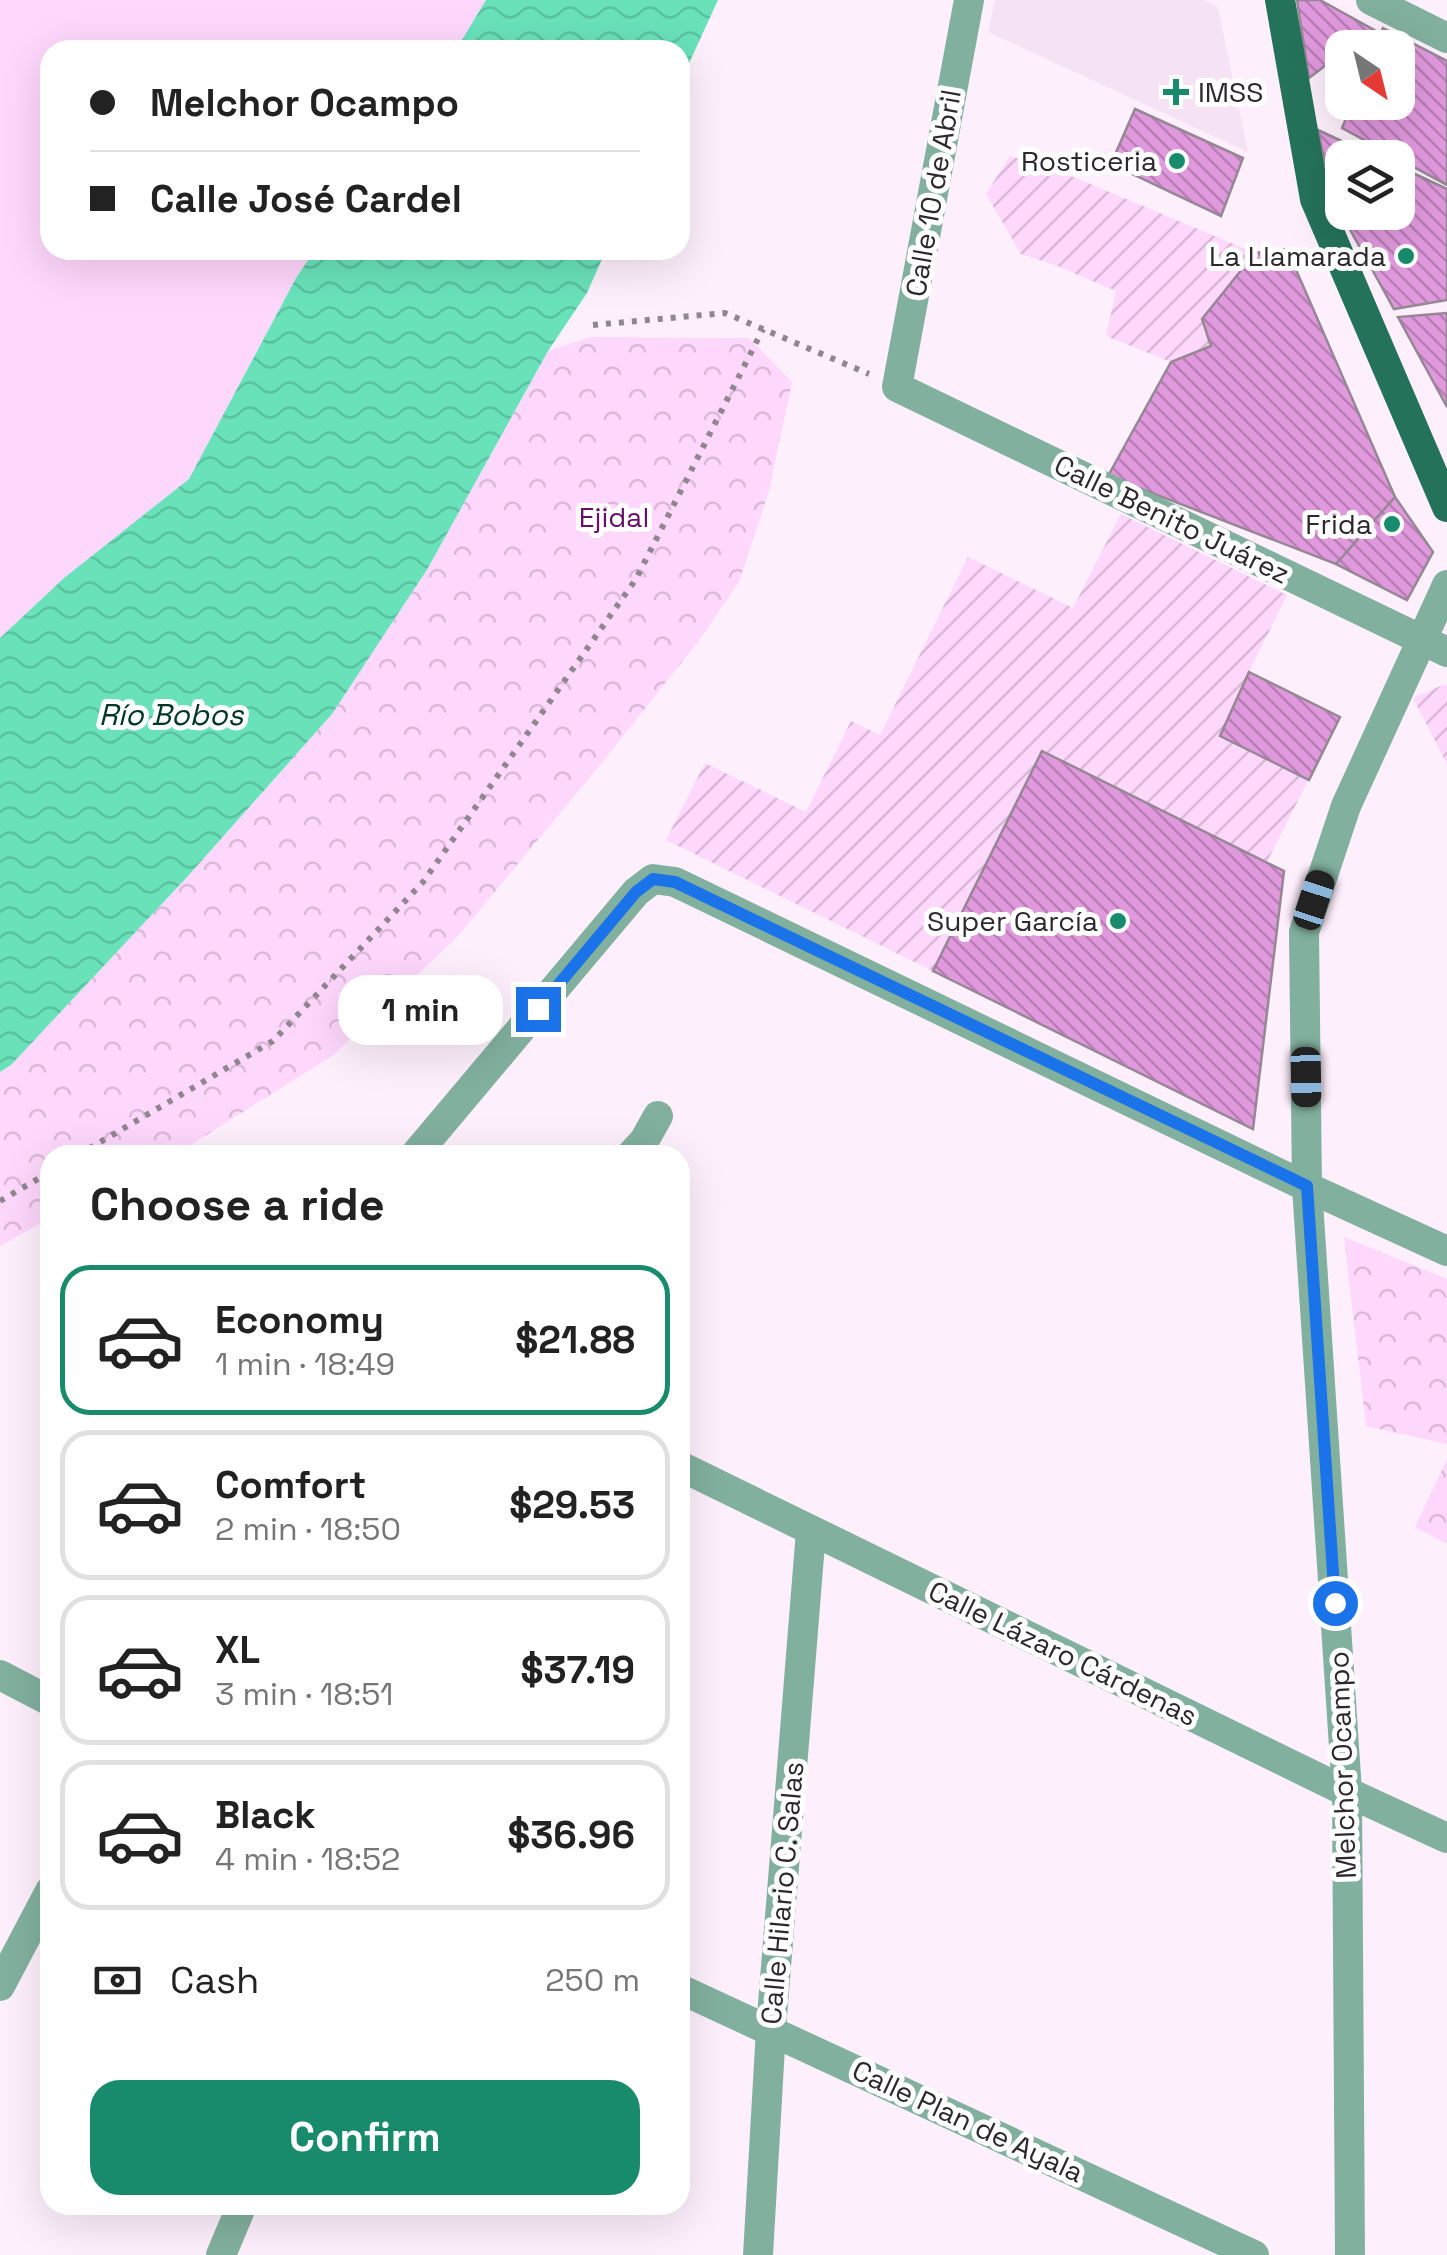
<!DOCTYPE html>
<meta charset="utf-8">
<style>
body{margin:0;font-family:"Space Grotesk",sans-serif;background:#f2f2f2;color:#222;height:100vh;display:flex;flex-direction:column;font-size:38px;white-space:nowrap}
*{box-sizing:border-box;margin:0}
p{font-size:32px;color:#767676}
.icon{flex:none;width:55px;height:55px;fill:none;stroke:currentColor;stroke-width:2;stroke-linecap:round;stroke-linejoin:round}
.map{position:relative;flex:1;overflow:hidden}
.sheet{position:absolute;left:40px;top:1145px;width:650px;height:1070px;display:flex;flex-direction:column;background:#fff;border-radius:30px;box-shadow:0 10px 40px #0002}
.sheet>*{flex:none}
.hud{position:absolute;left:40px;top:40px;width:650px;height:220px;border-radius:30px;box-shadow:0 10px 40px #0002;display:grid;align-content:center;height:220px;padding:0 50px;background:#fff}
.needle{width:65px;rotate:145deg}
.tools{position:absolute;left:1325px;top:30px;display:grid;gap:20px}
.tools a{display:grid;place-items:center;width:90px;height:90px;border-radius:20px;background:#fff;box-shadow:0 10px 40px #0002;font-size:50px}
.end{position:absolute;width:45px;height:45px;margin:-22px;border:12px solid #1a73e8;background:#fff;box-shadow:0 0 0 5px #fff}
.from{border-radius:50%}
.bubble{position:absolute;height:70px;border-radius:30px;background:#fff;box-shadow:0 10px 40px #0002;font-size:32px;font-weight:600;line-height:70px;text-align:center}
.car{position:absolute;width:30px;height:60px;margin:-30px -15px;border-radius:12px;box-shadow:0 0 8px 2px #0007;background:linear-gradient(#222 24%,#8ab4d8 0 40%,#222 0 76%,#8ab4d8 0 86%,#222 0)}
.hud b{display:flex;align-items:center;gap:35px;height:95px;font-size:38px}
.hud b+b{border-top:2px solid #e0e0e0}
.hud i{width:25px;height:25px;background:#222}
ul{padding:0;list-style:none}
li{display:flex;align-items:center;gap:30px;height:150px;margin:0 20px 15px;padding:0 30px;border:5px solid #e0e0e0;border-radius:30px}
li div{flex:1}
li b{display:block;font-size:38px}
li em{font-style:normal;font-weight:600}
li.active{border-color:#188b6c}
li>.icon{width:90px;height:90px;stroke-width:1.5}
h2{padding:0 50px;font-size:45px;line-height:120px}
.pay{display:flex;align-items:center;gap:25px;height:110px;padding:0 50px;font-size:38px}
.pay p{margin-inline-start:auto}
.action{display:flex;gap:20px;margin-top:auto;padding:20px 50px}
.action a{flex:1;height:115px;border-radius:30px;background:#188b6c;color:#fff;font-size:40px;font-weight:600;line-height:115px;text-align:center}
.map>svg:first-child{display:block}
.built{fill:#f6e2f5}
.grass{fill:#fed7fc}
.park{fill:url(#park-crowns)}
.garden{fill:url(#garden-furrows)}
.water{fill:url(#water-waves)}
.building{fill:url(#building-back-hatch);stroke:#958894;stroke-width:2.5}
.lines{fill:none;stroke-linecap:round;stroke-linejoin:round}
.path{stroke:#90868f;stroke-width:6;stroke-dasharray:5 8;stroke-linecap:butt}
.street{stroke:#82b09e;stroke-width:30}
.primary{stroke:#25725a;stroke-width:30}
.route{stroke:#1a73e8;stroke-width:12}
.poi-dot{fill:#188b6c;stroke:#fff;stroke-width:4}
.labels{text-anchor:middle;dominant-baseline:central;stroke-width:10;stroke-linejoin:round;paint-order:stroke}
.poi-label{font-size:28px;fill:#2d282d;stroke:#fff;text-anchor:end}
.street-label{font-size:28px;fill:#2d282d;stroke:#fff}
.park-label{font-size:28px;fill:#661067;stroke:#fff}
.water-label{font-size:30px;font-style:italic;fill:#003628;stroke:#fff}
</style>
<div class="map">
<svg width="1447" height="2255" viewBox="0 0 1447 2255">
<defs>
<pattern id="park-crowns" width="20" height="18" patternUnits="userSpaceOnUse" patternTransform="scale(2.5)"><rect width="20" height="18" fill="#fed7fc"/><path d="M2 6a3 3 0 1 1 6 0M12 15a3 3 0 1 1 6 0" fill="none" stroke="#dab9d8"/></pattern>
<pattern id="garden-furrows" width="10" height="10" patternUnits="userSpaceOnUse" patternTransform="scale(2.5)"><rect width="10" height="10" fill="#fed7fc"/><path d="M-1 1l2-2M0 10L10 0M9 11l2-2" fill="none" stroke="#dab9d8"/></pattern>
<pattern id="water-waves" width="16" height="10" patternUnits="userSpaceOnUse" patternTransform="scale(2.5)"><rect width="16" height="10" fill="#69e2ba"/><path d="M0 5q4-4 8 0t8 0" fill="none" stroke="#5bc2a0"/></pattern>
<pattern id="building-back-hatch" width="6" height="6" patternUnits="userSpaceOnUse" patternTransform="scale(2.5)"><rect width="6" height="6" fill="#e199de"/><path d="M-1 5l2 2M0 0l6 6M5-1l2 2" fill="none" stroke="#b77db4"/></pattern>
</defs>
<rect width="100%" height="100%" fill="#feeffc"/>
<path class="built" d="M995 0H1203L1218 7 1248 152 988 32Z"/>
<path class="grass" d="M0 0H486L456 50H50V250H315L296 278 189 479 64 578 0 638Z"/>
<path class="park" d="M591 337 749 338 792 382 769 491 739 582 697 643 604 760 458 936 332 1056 192 1144 171 1155H50V1218L0 1246V1072L11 1065 188 876 332 714 428 568 548 351Z
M1344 1237 1447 1279V1444L1366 1426Z
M1447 1459V1544L1415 1527Z"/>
<path class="garden" d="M1010 156 1076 178 1255 253 1203 318 1211 346 1171 362 1106 336 1116 291 1055 265 1021 254 986 194Z
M1121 514 1287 595 1249 672 1340 717 1267 862 1042 752 933 971 666 840 705 763 806 812 851 721 880 735 968 557 1073 608Z
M1445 684 1447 686V764L1413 698Z"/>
<path class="water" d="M486 0H718L680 83V50H456Z
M315 250H606L587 293 548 351 428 568 332 714 188 876 11 1065 0 1072V638L64 578 189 479 296 278Z"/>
<path class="building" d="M1297 0H1320L1374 30 1349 48H1342V53L1309 78Z
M1383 28 1447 61V185L1342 128 1353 102H1398V48H1375Z
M1135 109 1243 158 1221 216 1111 164Z
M1318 130 1378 158H1342V212H1398V166L1447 189V300L1394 309 1332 197Z
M1287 249 1395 497 1336 564 1108 476 1171 362 1211 346 1202 319 1255 253Z
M1447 313V407L1398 317Z
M1395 497 1433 552 1407 600 1336 564Z
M1249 672 1340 717 1309 780 1220 736Z
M1042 751 1284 871 1253 1129 933 971Z"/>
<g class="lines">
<path class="path" d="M593 325 725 313 869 374
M78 1155 273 1041 423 882 636 579 763 329
M0 1201 50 1172"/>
<path class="street" d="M969 0 897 387 1447 652
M1371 0 1447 38
M415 1155 636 892 653 879 675 882 1307 1187 1447 1251
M631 1155 644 1141 658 1116
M680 1466 1347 1792 1447 1838
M0 1675 50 1701
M0 1986 50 1891
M680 1989 1254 2255
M221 2255 242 2205
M758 2255 771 2029 811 1531
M1350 2255 1347 1792 1307 1187 1304 932 1346 806 1447 585"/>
<path class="primary" d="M1280 0 1315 199 1447 507"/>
</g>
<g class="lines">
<path class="route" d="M538 1009 636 892 653 879 675 882 1307 1186 1335 1603"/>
</g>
<g class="poi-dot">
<path d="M1171 77h10v10h10v10h-10v10h-10v-10h-10v-10h10z"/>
<circle cx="1177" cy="161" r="10"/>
<circle cx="1406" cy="256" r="10"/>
<circle cx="1392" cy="524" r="10"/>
<circle cx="1118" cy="921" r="10"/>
</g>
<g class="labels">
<g class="poi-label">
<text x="1198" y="92" text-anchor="start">IMSS</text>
<text x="1157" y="161">Rosticeria</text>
<text x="1386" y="256">La Llamarada</text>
<text x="1372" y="524">Frida</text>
<text x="1098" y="921">Super García</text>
</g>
<g class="street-label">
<text transform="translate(933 193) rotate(-80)">Calle 10 de Abril</text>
<text transform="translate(1172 519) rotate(26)">Calle Benito Juárez</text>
<text transform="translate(1063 1653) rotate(26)">Calle Lázaro Cárdenas</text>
<text transform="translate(1342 1765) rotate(-92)">Melchor Ocampo</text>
<text transform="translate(782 1893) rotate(-85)">Calle Hilario C. Salas</text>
<text transform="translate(968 2121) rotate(25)">Calle Plan de Ayala</text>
</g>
<g class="park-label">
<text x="614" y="517">Ejidal</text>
</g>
<g class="water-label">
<text x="171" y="714">Río Bobos</text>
</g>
</g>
</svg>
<div class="tools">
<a><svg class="needle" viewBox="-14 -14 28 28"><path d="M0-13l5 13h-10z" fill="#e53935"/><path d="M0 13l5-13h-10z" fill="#767676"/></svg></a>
<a><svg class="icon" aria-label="layers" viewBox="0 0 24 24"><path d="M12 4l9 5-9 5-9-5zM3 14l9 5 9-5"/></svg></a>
</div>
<i class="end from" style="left:1335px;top:1603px"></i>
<i class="end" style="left:538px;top:1009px"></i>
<div class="bubble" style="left:338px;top:975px;width:165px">1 min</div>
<i class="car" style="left:1314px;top:900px;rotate:18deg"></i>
<i class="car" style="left:1306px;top:1077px;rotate:179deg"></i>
<div class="hud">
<b><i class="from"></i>Melchor Ocampo</b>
<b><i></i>Calle José Cardel</b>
</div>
<section class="sheet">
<h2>Choose a ride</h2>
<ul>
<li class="active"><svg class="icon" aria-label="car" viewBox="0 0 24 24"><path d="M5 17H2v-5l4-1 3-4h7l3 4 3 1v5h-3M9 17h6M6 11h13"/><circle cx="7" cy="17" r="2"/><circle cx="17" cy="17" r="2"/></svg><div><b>Economy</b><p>1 min · 18:49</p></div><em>$21.88</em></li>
<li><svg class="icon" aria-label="car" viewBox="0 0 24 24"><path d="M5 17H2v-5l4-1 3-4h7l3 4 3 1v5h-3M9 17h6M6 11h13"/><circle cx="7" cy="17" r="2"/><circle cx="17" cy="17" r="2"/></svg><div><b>Comfort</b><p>2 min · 18:50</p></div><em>$29.53</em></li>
<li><svg class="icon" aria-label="car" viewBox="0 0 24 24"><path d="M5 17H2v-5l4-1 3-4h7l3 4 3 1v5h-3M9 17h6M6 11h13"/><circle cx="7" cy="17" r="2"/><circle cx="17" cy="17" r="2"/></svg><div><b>XL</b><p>3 min · 18:51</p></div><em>$37.19</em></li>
<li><svg class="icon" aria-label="car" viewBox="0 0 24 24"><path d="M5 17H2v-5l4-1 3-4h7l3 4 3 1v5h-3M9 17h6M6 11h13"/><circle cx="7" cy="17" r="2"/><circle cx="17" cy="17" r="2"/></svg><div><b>Black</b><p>4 min · 18:52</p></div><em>$36.96</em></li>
</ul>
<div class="pay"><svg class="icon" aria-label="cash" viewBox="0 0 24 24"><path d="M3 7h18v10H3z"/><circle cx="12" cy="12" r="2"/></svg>Cash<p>250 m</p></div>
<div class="action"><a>Confirm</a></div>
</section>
</div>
